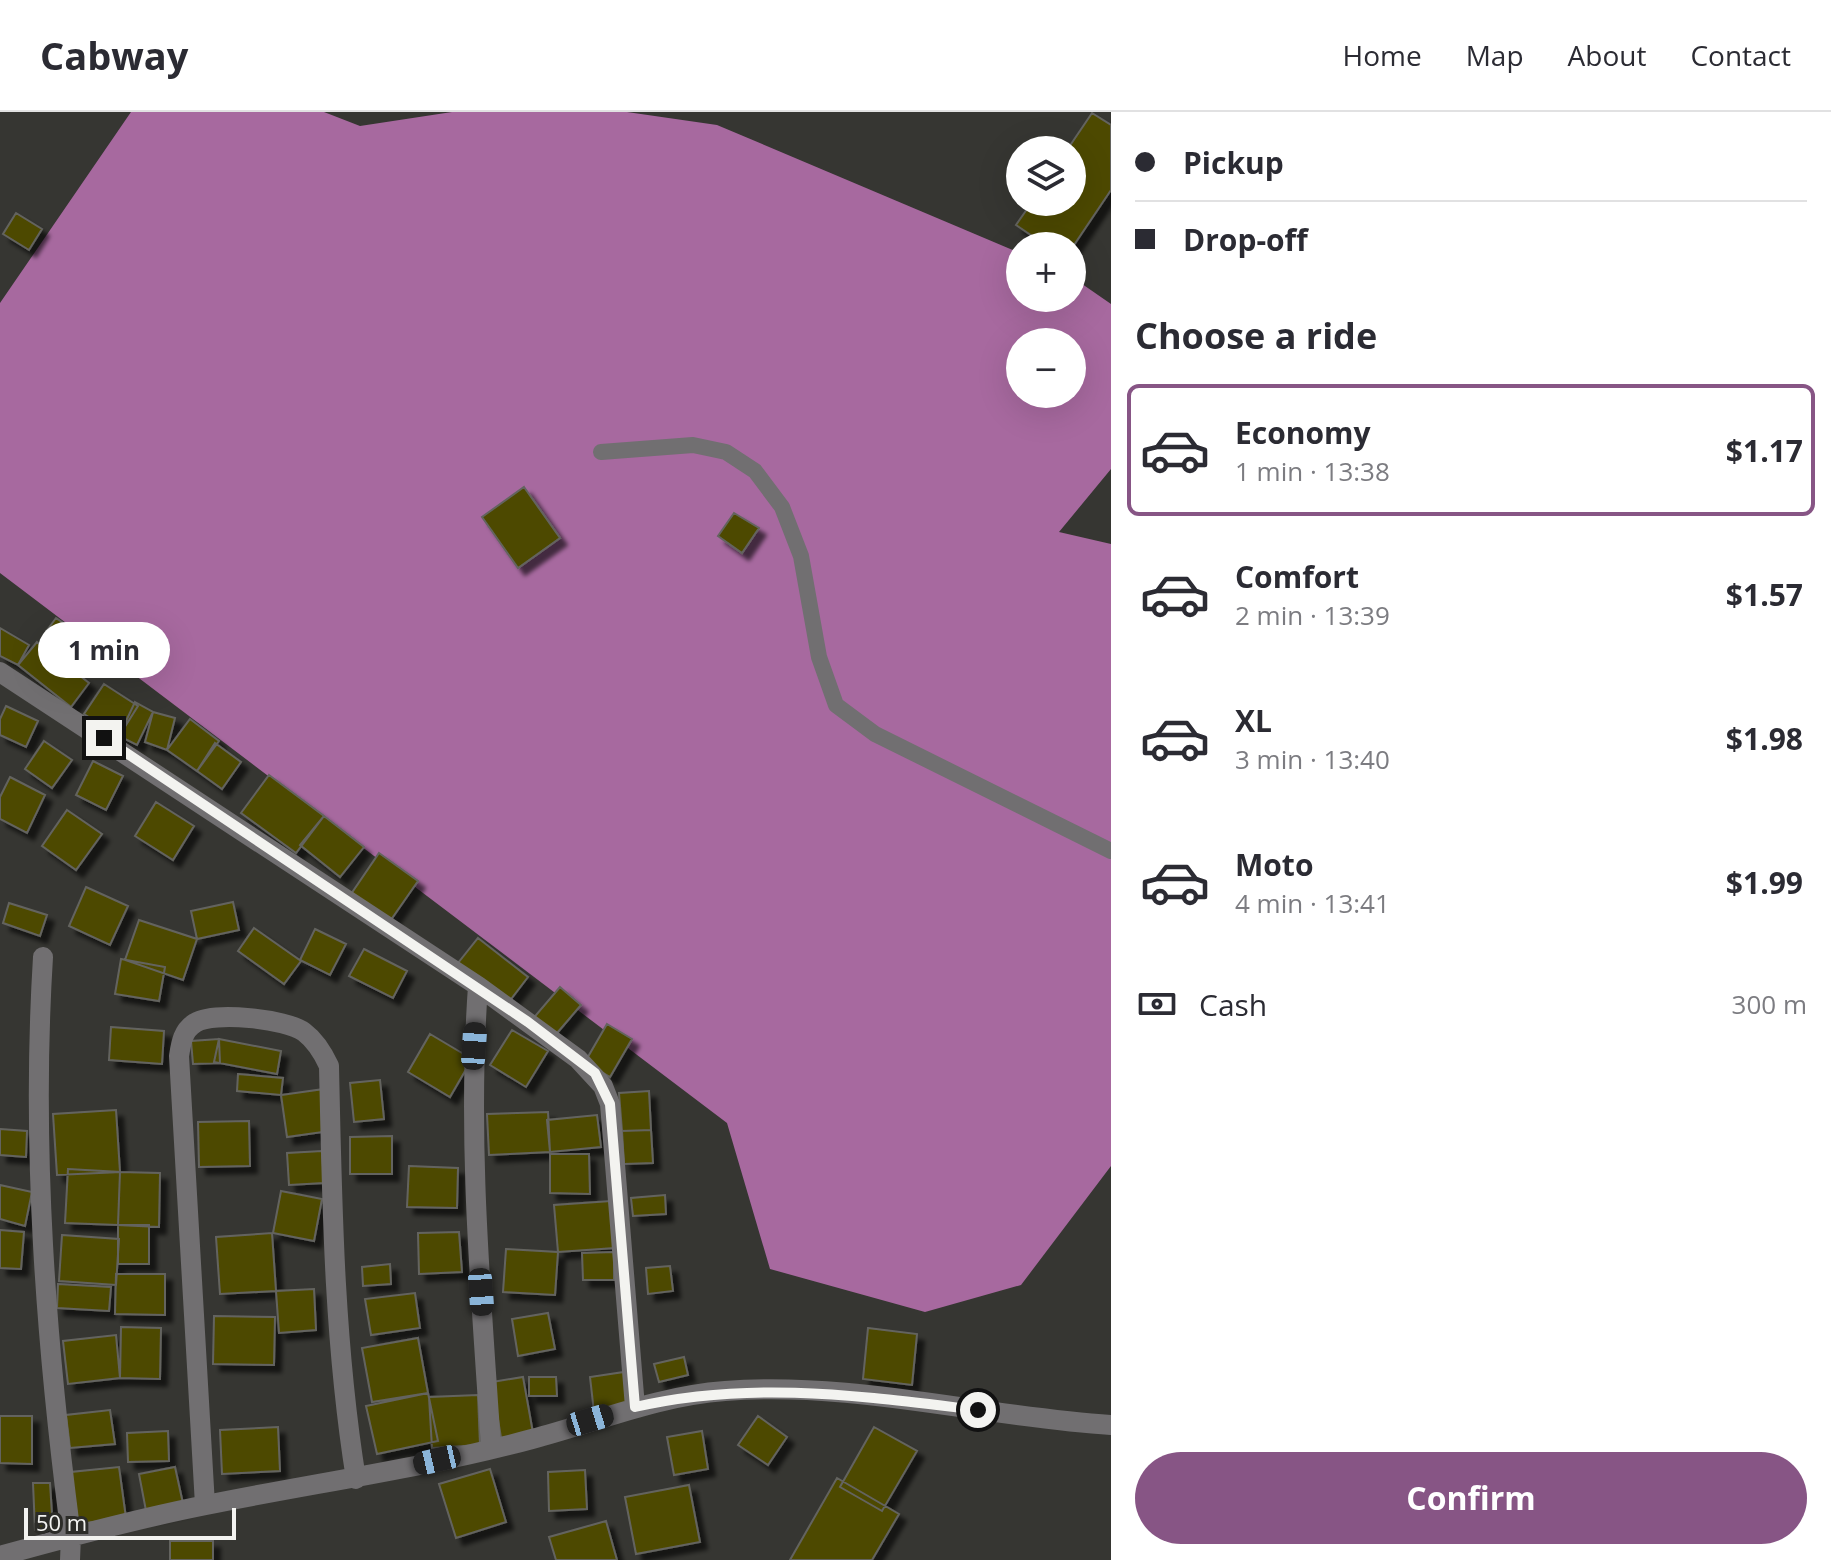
<!DOCTYPE html>
<meta charset="utf-8">
<style>
body{margin:0;font-family:"Open Sans",sans-serif;background:#f7f7f7;color:#2b2b33;height:100vh;display:flex;flex-direction:column;font-size:30px;white-space:nowrap}
*{box-sizing:border-box;margin:0}
p{font-size:26px;color:#7c7c81}
.icon{flex:none;width:44px;height:44px;fill:none;stroke:currentColor;stroke-width:2;stroke-linecap:round;stroke-linejoin:round}
.map{position:relative;flex:1;overflow:hidden}
.sheet{display:flex;flex-direction:column;background:#fff;width:720px}
.sheet>*{flex:none}
.top-card{display:grid;align-content:center;height:176px;padding:0 24px;background:#fff}
.buttons{position:absolute;left:1006px;top:24px;display:grid;gap:16px}
.buttons a{display:grid;place-items:center;width:80px;height:80px;border-radius:50%;background:#fff;box-shadow:0 8px 32px #0002;font-size:40px}
.scale{position:absolute;left:24px;bottom:20px;width:212px;box-sizing:border-box;padding-left:8px;border:4px solid #f3f3f0;border-top:0;font-size:22px;line-height:28px;white-space:nowrap;color:#f3f3f0;-webkit-text-stroke:6px #2c2c28;paint-order:stroke}
.end{position:absolute;width:36px;height:36px;margin:-18px;border:10px solid #f3f3f0;background:#111;box-shadow:0 0 0 4px #111}
.from{border-radius:50%}
.bubble{position:absolute;height:56px;border-radius:28px;background:#fff;box-shadow:0 8px 32px #0002;font-size:26px;font-weight:700;line-height:56px;text-align:center}
.car{position:absolute;width:24px;height:48px;margin:-24px -12px;border-radius:10px;box-shadow:0 0 6px 2px #0007;background:linear-gradient(#222 24%,#8ab4d8 0 40%,#222 0 76%,#8ab4d8 0 86%,#222 0)}
.top-card b{display:flex;align-items:center;gap:28px;height:76px;font-size:30px}
.top-card b+b{border-top:2px solid #e1e1e2}
.top-card i{width:20px;height:20px;background:#2b2b33}
ul{padding:0;list-style:none}
li{display:flex;align-items:center;gap:24px;height:132px;margin:0 16px 12px;padding:0 8px;border:4px solid transparent;border-radius:12px}
li div{flex:1}
li b{display:block;font-size:30px}
li em{font-style:normal;font-weight:700}
li.selected{border-color:#875585}
li>.icon{width:72px;height:72px;stroke-width:1.5}
h2{padding:0 24px;font-size:36px;line-height:96px}
.pay{display:flex;align-items:center;gap:20px;height:88px;padding:0 24px;font-size:30px}
.pay p{margin-inline-start:auto}
.primary-button{display:flex;gap:16px;margin-top:auto;padding:16px 24px}
.primary-button a{flex:1;height:92px;border-radius:48px;background:#875585;color:#fff;font-size:32px;font-weight:700;line-height:92px;text-align:center}
header{display:flex;align-items:center;gap:48px;box-sizing:border-box;height:112px;padding:0 40px;background:#fff;border-bottom:2px solid #e1e1e2}
header strong{font-size:38px}
nav{display:flex;gap:44px;margin-inline-start:auto;font-size:28px}
main{display:flex;flex:1;min-height:0}
.map>svg:first-child{display:block}
.water{fill:#a7699f;fill-rule:evenodd}
.building{fill:#4e4900;stroke:#64645f;stroke-width:2;filter:url(#shadow)}
.lines{fill:none;stroke-linecap:round;stroke-linejoin:round}
.lane{stroke:#716f71;stroke-width:16}
.street{stroke:#716f71;stroke-width:20}
.route{stroke:#f3f3f0;stroke-width:10}
</style>
<header>
<strong>Cabway</strong>
<nav><a>Home</a><a>Map</a><a>About</a><a>Contact</a></nav>
</header>
<main>
<div class="map">
<svg width="1111" height="1448" viewBox="0 0 1111 1448">
<defs>
<filter id="shadow"><feDropShadow dx="7" dy="7" stdDeviation="2" flood-color="#0009"/></filter>
</defs>
<rect width="100%" height="100%" fill="#363632"/>
<path class="water" d="M131 0H324L360 14 452 0H627L717 13 1020 141V186H1072V165L1111 192V357L1059 420 1111 432V1054L1021 1173 925 1200 770 1157 727 1011 0 461V191ZM1020 230H1072V282H1020Z"/>
<path class="building" d="M1092 1 1111 13V78L1072 136 1047 134 1016 113 1032 90H1072V38H1067Z
M16 101 42 117 29 138 3 122Z
M524 375 560 426 518 456 482 405Z
M734 401 759 416 742 441 718 424Z
M56 506 88 528 76 543 45 521Z
M0 516 29 533 18 553 0 544Z
M37 530 89 571 71 595 18 553Z
M104 572 138 594 119 624 84 602Z
M135 590 153 600 137 633 119 624Z
M6 594 38 609 26 635 0 623V607Z
M153 600 175 606 167 638 145 630Z
M190 607 219 629 197 659 167 638Z
M44 629 72 648 52 676 25 657Z
M215 631 241 650 222 677 197 659Z
M93 649 123 664 106 698 76 683Z
M269 663 324 704 296 741 241 701Z
M10 665 45 683 27 721 0 707V685Z
M156 690 194 714 173 748 135 724Z
M67 698 102 722 76 758 42 734Z
M324 704 364 735 340 765 300 733Z
M379 741 418 769 388 812 349 785Z
M86 775 128 794 110 833 69 814Z
M233 790 239 818 197 827 191 799Z
M9 791 47 803 40 824 3 811Z
M139 808 197 827 183 868 125 848Z
M254 816 301 849 284 872 238 839Z
M315 817 346 832 330 863 300 848Z
M478 826 528 865 508 891 458 851Z
M364 837 407 859 393 886 349 864Z
M121 847 165 855 159 889 115 882Z
M560 875 581 893 552 927 531 909Z
M607 912 632 927 610 965 585 950Z
M111 915 164 919 162 952 109 948Z
M512 918 548 939 526 975 490 953Z
M430 922 472 947 450 985 408 960Z
M219 927 281 939 277 962 214 950Z
M219 927 220 951 193 952 191 929Z
M238 962 283 966 281 983 237 979Z
M380 968 384 1007 354 1010 350 971Z
M324 977 330 1019 287 1025 281 983Z
M649 979 651 1018 622 1019 619 981Z
M116 998 120 1060 57 1063 53 1002Z
M548 1000 550 1040 489 1043 487 1002Z
M597 1003 601 1035 550 1040 547 1008Z
M249 1009 250 1054 199 1055 198 1010Z
M0 1017 27 1019 26 1045 0 1043Z
M651 1018 653 1051 624 1052 622 1019Z
M392 1024V1062H350V1025Z
M322 1039 324 1071 289 1073 287 1041Z
M550 1042H589L590 1082 550 1081Z
M409 1054 458 1056 457 1096 407 1095Z
M68 1057 120 1060 118 1113 65 1111Z
M120 1060 160 1061 159 1115 118 1113Z
M0 1073 32 1080 25 1114 0 1107Z
M281 1079 322 1087 314 1129 273 1121Z
M665 1083 666 1102 633 1104 631 1086Z
M611 1089 615 1136 558 1140 554 1093Z
M118 1113H149V1152H118Z
M0 1118 24 1120 21 1157 0 1156Z
M459 1120 462 1160 419 1162 418 1121Z
M272 1121 276 1179 220 1182 216 1125Z
M62 1123 119 1127 116 1173 59 1169Z
M506 1137 558 1140 555 1183 503 1180Z
M614 1140V1168H583L582 1141Z
M390 1152 391 1172 363 1174 362 1155Z
M670 1154 673 1179 648 1182 646 1156Z
M116 1162H165V1203L115 1202Z
M58 1172 111 1175 109 1199 57 1196Z
M314 1177 316 1218 279 1221 276 1179Z
M415 1181 420 1216 371 1223 365 1187Z
M548 1201 555 1237 518 1244 512 1207Z
M214 1204 275 1205 274 1253 213 1252Z
M121 1215 161 1216 160 1267 120 1266Z
M868 1216 917 1222 912 1273 863 1267Z
M116 1223 120 1266 68 1272 63 1229Z
M418 1226 428 1281 372 1290 362 1236Z
M684 1245 688 1263 659 1270 654 1252Z
M624 1260 629 1296 594 1300 590 1265Z
M523 1265 533 1321 501 1326 492 1270Z
M529 1265H556L557 1284H529Z
M428 1281 438 1329 377 1342 366 1294Z
M478 1283 480 1333 432 1336 429 1285Z
M110 1298 115 1332 70 1336 66 1303Z
M0 1304H32V1352L0 1351Z
M758 1304 787 1325 768 1353 738 1333Z
M278 1315 280 1359 222 1362 220 1318Z
M874 1315 917 1339 882 1399 840 1375Z
M168 1319 169 1349 128 1350 127 1321Z
M702 1319 708 1357 674 1363 667 1325Z
M119 1355 126 1406 78 1412 71 1360Z
M175 1355 184 1396 147 1404 139 1362Z
M490 1357 506 1410 456 1426 439 1372Z
M585 1358 587 1397 549 1399 548 1360Z
M837 1366 899 1402 872 1448H790Z
M33 1371H50L53 1418H35Z
M689 1373 700 1430 636 1442 625 1385Z
M606 1409 617 1448H556L549 1425Z
M170 1429H213V1448H170Z"/>
<g class="lines">
<path class="lane" d="M601 340 693 333 726 340 755 359 782 395 801 444 819 545 836 593 875 622 1111 739"/>
<path class="street" d="M0 560 478 874 578 947 603 974 610 992 635 1295
M43 845C31 1037 46 1233 71 1424L70 1448
M478 874C467 1029 481 1181 491 1335
M205 1393 179 944C181 931 183 918 195 911 214 899 286 907 304 920 316 929 323 941 329 954 332 1093 334 1230 356 1367
M0 1444C68 1425 136 1407 206 1393 314 1371 425 1356 532 1327 597 1310 657 1284 725 1279 854 1269 983 1305 1111 1313"/>
</g>
<g class="lines">
<path class="route" d="M104 626 528 910 595 961 610 992 635 1295C752 1268 860 1284 978 1298"/>
</g>
</svg>
<div class="buttons">
<a><svg class="icon" aria-label="layers" viewBox="0 0 24 24"><path d="M12 4l9 5-9 5-9-5zM3 14l9 5 9-5"/></svg></a>
<a>+</a>
<a>−</a>
</div>
<div class="scale">50 m</div>
<i class="end from" style="left:978px;top:1298px"></i>
<i class="end" style="left:104px;top:626px"></i>
<div class="bubble" style="left:38px;top:510px;width:132px">1 min</div>
<i class="car" style="left:474px;top:934px;rotate:4deg"></i>
<i class="car" style="left:481px;top:1180px;rotate:176deg"></i>
<i class="car" style="left:590px;top:1308px;rotate:73deg"></i>
<i class="car" style="left:437px;top:1348px;rotate:257deg"></i>
</div>
<section class="sheet">
<div class="top-card">
<b><i class="from"></i>Pickup</b>
<b><i></i>Drop-off</b>
</div>
<h2>Choose a ride</h2>
<ul>
<li class="selected"><svg class="icon" aria-label="car" viewBox="0 0 24 24"><path d="M5 17H2v-5l4-1 3-4h7l3 4 3 1v5h-3M9 17h6M6 11h13"/><circle cx="7" cy="17" r="2"/><circle cx="17" cy="17" r="2"/></svg><div><b>Economy</b><p>1 min · 13:38</p></div><em>$1.17</em></li>
<li><svg class="icon" aria-label="car" viewBox="0 0 24 24"><path d="M5 17H2v-5l4-1 3-4h7l3 4 3 1v5h-3M9 17h6M6 11h13"/><circle cx="7" cy="17" r="2"/><circle cx="17" cy="17" r="2"/></svg><div><b>Comfort</b><p>2 min · 13:39</p></div><em>$1.57</em></li>
<li><svg class="icon" aria-label="car" viewBox="0 0 24 24"><path d="M5 17H2v-5l4-1 3-4h7l3 4 3 1v5h-3M9 17h6M6 11h13"/><circle cx="7" cy="17" r="2"/><circle cx="17" cy="17" r="2"/></svg><div><b>XL</b><p>3 min · 13:40</p></div><em>$1.98</em></li>
<li><svg class="icon" aria-label="car" viewBox="0 0 24 24"><path d="M5 17H2v-5l4-1 3-4h7l3 4 3 1v5h-3M9 17h6M6 11h13"/><circle cx="7" cy="17" r="2"/><circle cx="17" cy="17" r="2"/></svg><div><b>Moto</b><p>4 min · 13:41</p></div><em>$1.99</em></li>
</ul>
<div class="pay"><svg class="icon" aria-label="cash" viewBox="0 0 24 24"><path d="M3 7h18v10H3z"/><circle cx="12" cy="12" r="2"/></svg>Cash<p>300 m</p></div>
<div class="primary-button"><a>Confirm</a></div>
</section>
</main>
